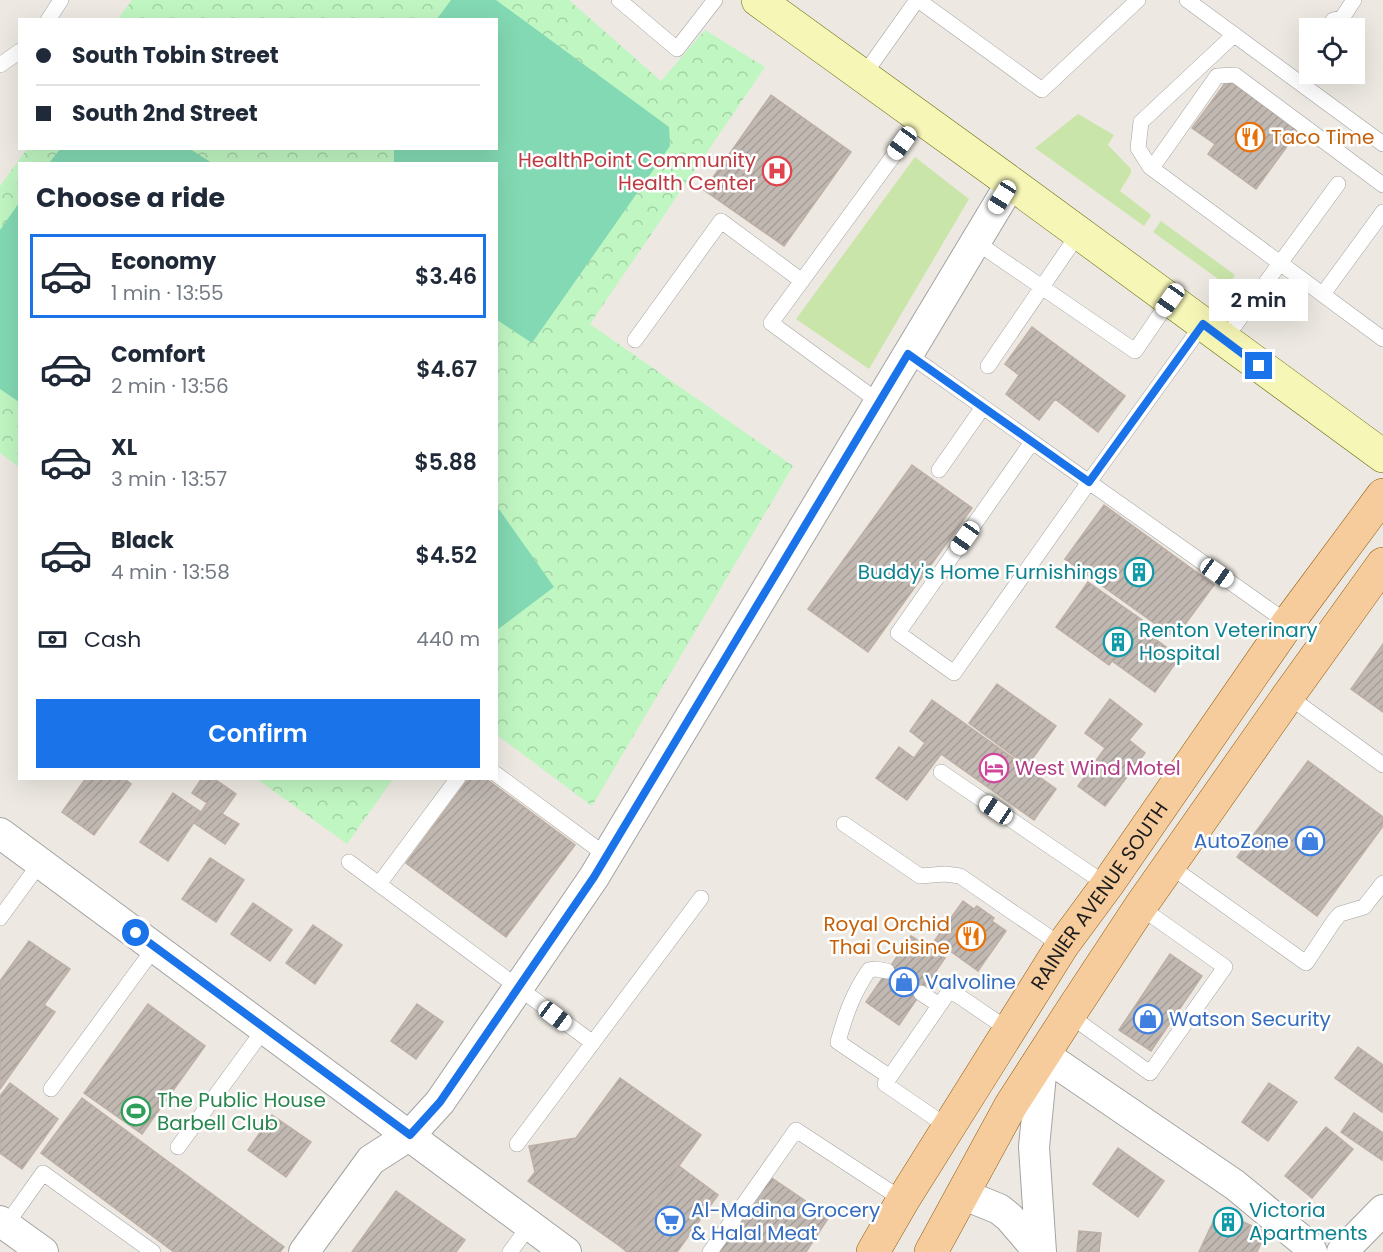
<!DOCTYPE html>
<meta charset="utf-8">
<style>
body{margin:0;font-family:Poppins,sans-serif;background:#f2f2f3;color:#1f2937;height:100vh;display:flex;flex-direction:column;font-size:22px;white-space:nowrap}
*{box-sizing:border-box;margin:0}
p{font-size:20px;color:#747a83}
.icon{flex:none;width:33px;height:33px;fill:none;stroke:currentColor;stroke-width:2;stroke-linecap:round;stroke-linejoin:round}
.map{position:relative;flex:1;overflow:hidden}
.details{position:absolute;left:18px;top:162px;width:480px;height:618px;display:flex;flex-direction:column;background:#fff;border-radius:0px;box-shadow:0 6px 24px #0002}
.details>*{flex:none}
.guide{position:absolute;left:18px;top:18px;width:480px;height:132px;border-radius:0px;box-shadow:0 6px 24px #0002;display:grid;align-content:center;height:132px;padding:0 18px;background:#fff}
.buttons{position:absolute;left:1299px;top:18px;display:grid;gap:12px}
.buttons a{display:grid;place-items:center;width:66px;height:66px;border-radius:0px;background:#fff;box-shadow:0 6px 24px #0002;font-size:30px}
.end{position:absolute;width:27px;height:27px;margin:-14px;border:8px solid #1a73e8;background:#fff;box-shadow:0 0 0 3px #fff}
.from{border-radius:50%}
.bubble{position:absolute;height:42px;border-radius:0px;background:#fff;box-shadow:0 6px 24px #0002;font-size:20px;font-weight:600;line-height:42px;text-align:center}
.car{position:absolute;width:18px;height:36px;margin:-18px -9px;border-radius:8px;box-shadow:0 0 4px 2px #0007;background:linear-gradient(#fff 24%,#345 0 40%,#fff 0 76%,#345 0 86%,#fff 0)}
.guide b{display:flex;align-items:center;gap:21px;height:57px;font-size:22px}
.guide b+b{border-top:2px solid #e0e1e3}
.guide i{width:15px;height:15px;background:#1f2937}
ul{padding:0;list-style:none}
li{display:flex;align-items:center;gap:18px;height:84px;margin:0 12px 9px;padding:0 6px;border:3px solid transparent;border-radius:0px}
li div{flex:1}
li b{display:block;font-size:22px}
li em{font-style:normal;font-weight:600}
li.selected{border-color:#1a73e8}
li>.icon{width:54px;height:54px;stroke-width:1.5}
h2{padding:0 18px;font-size:27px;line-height:72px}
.pay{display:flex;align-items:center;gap:15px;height:66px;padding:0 18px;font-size:22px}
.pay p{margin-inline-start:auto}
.button{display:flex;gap:12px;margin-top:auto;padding:12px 18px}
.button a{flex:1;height:69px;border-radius:0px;background:#1a73e8;color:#fff;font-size:24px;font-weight:600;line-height:69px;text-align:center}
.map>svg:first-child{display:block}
.grass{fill:#cae5a9}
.park{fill:url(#park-crowns)}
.pitch{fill:#83d9b4}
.building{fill:url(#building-hatch);stroke:#beafa5;stroke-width:1.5}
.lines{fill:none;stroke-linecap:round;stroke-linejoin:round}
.service-casing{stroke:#a3a3a3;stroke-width:16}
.minor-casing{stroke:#a3a3a3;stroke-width:32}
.secondary-casing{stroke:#666c0a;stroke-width:34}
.primary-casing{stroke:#8d5a07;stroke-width:34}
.service{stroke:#fff;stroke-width:15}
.minor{stroke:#fff;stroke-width:30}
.secondary{stroke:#f6f6b7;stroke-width:33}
.primary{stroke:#f7cc9d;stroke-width:33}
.route{stroke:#1a73e8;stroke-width:8}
.labels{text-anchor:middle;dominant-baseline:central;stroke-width:5;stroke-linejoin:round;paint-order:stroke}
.food-label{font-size:20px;fill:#c56008;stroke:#fff;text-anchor:start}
.health-label{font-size:20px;fill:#be3a42;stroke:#fff;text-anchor:end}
.culture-label{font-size:20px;fill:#0d838f;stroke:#fff;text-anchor:start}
.hotel-label{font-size:20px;fill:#b23c85;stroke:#fff;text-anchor:start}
.shop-label{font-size:20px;fill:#366cbe;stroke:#fff;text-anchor:start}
.street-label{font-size:20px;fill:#1c1c1c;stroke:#fff}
.leisure-label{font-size:20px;fill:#27864d;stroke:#fff;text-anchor:start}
</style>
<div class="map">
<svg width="1383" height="1252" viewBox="0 0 1383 1252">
<defs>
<pattern id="park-crowns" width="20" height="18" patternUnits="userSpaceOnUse" patternTransform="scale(1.5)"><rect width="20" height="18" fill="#c0f6c2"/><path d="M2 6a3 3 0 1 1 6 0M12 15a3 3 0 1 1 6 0" fill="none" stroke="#a4d2a6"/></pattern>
<pattern id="building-hatch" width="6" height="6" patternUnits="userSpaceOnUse" patternTransform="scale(1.5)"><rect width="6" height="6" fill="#c1b8b2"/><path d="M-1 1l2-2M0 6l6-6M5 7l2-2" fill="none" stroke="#a59e98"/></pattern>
</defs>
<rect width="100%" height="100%" fill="#ede9e2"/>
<path class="grass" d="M1078 114 1114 135 1108 145 1131 169V173L1120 191 1150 214 1151 216 1144 226 1035 148Z
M915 157 969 199 869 369 796 319Z
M1161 221 1235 275 1228 286 1153 232Z"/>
<path class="park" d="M132 0H569L661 81 705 30 765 67 590 324 793 466 592 806 497 735 496 164H20L19 467 0 453V186L27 149 496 148V20L118 19Z
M257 779H393L347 844Z"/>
<path class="pitch" d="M451 0H496L669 127 670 146 532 343 497 320 496 164 394 163V149L496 148V20L437 19Z
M61 148 190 149 212 163H49Z
M19 203V402L0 389V230Z
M496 505 554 587 497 630H496Z"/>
<path class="building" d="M1228 79 1299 130 1256 189 1208 154 1215 144 1192 128Z
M771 95 851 152 784 246 704 190Z
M1032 327 1125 396 1098 432 1055 399 1039 420 1006 394 1019 375 1005 364Z
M912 465 972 508 868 652 808 609Z
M1104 505 1214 585 1175 638 1065 559Z
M1088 582 1142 620 1137 626 1180 657 1155 692 1112 661 1109 665 1056 627Z
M1383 644V712L1351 689Z
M997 684 1056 726 1027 766 969 723Z
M1110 699 1142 724 1129 740 1145 753 1105 806 1078 786 1105 748 1085 733Z
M932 700 1056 789 1034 820 941 754 907 800 876 778 899 747 914 758 925 743 910 731Z
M1308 761 1383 817V826L1317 916 1237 857Z
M86 778H124L131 784 94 835 62 812Z
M202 778H213L236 794 222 814 239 824 225 844 194 823 207 803 192 793Z
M469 778H485L575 845 506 937 406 863Z
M173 793 201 812 168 861 140 842Z
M210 858 244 880 216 922 182 899Z
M963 901 974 909 977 906 994 918 992 921 1006 931 978 971 935 940Z
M253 903 292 930 270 961 231 934Z
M313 925 342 945 315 984 286 963Z
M911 936 945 958 899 1025 866 1002Z
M29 941 70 969 44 1005 55 1012 0 1089V981Z
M1170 954 1202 976 1151 1051 1119 1030Z
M148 1004 205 1046 142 1134 84 1093Z
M417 1004 443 1022 416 1059 391 1041Z
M1358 1047 1383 1065 1382 1112 1335 1078Z
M620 1078 701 1135 621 1247 528 1181 535 1172 529 1146 576 1138Z
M10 1083 58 1119 22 1169 0 1153V1096Z
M1269 1083 1297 1102 1268 1141 1242 1122Z
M82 1098 284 1247 280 1252H174L41 1153Z
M1354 1113 1383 1133 1382 1160 1341 1132Z
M272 1115 311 1142 286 1177 248 1150Z
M1326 1127 1353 1149 1312 1198 1285 1176Z
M1118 1148 1164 1181 1138 1217 1093 1184Z
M679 1166 718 1195 677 1252H627L621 1247Z
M769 1176 829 1217 806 1252H717Z
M396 1191 465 1240 456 1252H352Z
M1218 1211 1266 1232 1257 1252H1199Z
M1079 1231 1101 1233 1099 1252H1077Z"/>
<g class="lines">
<g class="service-casing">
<path id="service" d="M619 0 677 49 715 0
M918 0 1042 90 1138 0
M1187 0 1383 144
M48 20 61 0
M1333 20 1342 18 1354 0
M1234 35 1141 122 1138 148 1150 167 1383 339
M0 65 20 51
M863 76 917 0
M1152 168 1217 76 1235 75 1383 185
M976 242 1135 351 1170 300
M1323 294 1383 212
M1203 324 1089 482 1288 623
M635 340 721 221 802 281
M1224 340 1338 184
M908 354 1089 482 954 673 898 633 1032 442
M988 366 1079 233
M879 402 771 323 921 118
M939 470 983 407
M1288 696 1383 765
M941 772 1107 885
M496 774 607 856
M844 824 920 876 945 874 960 876 1062 946
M349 862 593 1043
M1170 866 1306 963 1334 921 1340 914 1364 907 1383 883
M379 884 458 778
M0 918 40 863
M887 971 876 969 869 970C853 993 845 1016 838 1042L890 1077
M921 993 939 1005
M1069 1015 1150 1073 1225 967 1140 907
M51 1089 155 947
M948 1127 885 1084 950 990 1009 1030
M517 1144 701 898
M178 1147 265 1028
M6 1225 43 1173 153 1252
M510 1252 530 1225
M710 1252 796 1130 903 1200"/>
</g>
<g class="minor-casing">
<path id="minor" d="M0 833 566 1252
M962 1194 999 1209 1009 1217 1039 1252
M0 1221 43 1252
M304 1252 371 1160 410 1135 440 1102 594 877 1011 183
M1041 1252 1034 1147 1043 1054 1235 1185 1309 1246 1312 1252
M1342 1252 1383 1210"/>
</g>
<g class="secondary-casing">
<path id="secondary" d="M758 0 1011 183 1383 456"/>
</g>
<g class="primary-casing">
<g id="primary">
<path id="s1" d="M873 1252 903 1200 1062 946 1107 885 1288 623 1383 495"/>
<path d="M931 1252 1011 1105 1069 1015 1140 907 1288 696 1383 564"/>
</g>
</g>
<use href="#service" class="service"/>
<use href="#minor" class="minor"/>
<use href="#secondary" class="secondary"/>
<use href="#primary" class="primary"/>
</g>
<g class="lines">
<path class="route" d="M136 933 410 1135 440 1102 594 877 908 354 1089 482 1203 324 1259 366"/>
</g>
<defs>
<g id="restaurant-ring" transform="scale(1.5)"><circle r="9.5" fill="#fff" stroke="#e8710a" stroke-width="1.5"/><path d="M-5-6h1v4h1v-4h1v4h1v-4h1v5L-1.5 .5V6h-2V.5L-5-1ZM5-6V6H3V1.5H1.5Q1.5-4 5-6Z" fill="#e8710a"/></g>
<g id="hospital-ring" transform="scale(1.5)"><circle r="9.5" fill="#fff" stroke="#e0444e" stroke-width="1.5"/><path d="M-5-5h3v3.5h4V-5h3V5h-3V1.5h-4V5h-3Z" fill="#e0444e"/></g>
<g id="building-ring" transform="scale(1.5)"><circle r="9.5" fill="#fff" stroke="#0f9aa8" stroke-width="1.5"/><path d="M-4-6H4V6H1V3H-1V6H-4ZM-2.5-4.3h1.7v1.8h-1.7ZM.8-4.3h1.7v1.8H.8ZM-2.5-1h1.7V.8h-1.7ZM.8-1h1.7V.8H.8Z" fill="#0f9aa8"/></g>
<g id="hotel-ring" transform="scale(1.5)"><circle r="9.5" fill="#fff" stroke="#d1479c" stroke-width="1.5"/><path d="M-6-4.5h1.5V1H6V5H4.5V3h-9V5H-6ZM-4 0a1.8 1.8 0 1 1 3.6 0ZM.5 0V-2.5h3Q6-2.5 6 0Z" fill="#d1479c"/></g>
<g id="shop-ring" transform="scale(1.5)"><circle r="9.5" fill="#fff" stroke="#3f7fe0" stroke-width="1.5"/><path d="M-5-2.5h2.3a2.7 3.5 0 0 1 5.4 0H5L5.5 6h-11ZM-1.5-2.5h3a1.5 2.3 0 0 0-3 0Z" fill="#3f7fe0"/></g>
<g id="stadium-ring" transform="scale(1.5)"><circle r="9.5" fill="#fff" stroke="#2e9e5b" stroke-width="1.5"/><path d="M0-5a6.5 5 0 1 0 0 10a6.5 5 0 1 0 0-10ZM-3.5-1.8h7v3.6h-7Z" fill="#2e9e5b"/></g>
<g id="supermarket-ring" transform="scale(1.5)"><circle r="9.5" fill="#fff" stroke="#3f7fe0" stroke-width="1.5"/><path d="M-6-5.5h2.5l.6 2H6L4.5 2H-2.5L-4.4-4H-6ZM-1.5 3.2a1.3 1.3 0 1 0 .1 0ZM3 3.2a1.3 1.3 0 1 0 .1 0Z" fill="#3f7fe0"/></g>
</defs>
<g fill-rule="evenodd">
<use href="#restaurant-ring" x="1250" y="137"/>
<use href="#hospital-ring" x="777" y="171"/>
<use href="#building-ring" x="1139" y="572"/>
<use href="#building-ring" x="1118" y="642"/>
<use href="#hotel-ring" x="994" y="768"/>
<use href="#shop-ring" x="1310" y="841"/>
<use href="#restaurant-ring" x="971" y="936"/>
<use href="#shop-ring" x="904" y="982"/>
<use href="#shop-ring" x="1148" y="1019"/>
<use href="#stadium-ring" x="136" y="1111"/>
<use href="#supermarket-ring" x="670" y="1221"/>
<use href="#building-ring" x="1228" y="1222"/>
</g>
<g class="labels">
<g class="food-label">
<text x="1271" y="137">Taco Time</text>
<text x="950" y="924" text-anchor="end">Royal Orchid<tspan x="950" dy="23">Thai Cuisine</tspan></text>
</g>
<g class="health-label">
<text x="756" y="160">HealthPoint Community<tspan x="756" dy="23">Health Center</tspan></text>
</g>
<g class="culture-label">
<text x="1118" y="572" text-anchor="end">Buddy's Home Furnishings</text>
<text x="1139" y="630">Renton Veterinary<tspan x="1139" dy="23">Hospital</tspan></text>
<text x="1249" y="1210">Victoria<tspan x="1249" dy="23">Apartments</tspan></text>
</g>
<g class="hotel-label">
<text x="1015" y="768">West Wind Motel</text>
</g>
<g class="shop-label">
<text x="1289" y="841" text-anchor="end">AutoZone</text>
<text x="925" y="982">Valvoline</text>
<text x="1169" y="1019">Watson Security</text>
<text x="691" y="1210">Al-Madina Grocery<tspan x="691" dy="23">&amp; Halal Meat</tspan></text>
</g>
<g class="street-label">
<text stroke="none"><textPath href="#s1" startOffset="422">RAINIER AVENUE SOUTH</textPath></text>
</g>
<g class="leisure-label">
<text x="157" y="1100">The Public House<tspan x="157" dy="23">Barbell Club</tspan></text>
</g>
</g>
</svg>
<div class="buttons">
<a><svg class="icon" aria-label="locate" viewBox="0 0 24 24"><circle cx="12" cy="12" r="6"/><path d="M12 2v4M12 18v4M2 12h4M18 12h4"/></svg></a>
</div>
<i class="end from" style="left:136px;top:933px"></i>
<i class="end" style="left:1259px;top:366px"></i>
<div class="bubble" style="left:1209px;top:279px;width:99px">2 min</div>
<i class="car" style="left:902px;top:143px;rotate:216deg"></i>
<i class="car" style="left:1002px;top:197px;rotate:212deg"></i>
<i class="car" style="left:1170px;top:300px;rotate:215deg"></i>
<i class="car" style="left:965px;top:538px;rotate:215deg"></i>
<i class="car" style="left:1217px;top:573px;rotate:125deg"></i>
<i class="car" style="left:996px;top:810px;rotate:304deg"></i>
<i class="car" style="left:555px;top:1016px;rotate:127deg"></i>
<div class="guide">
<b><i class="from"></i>South Tobin Street</b>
<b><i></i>South 2nd Street</b>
</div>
<section class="details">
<h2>Choose a ride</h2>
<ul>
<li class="selected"><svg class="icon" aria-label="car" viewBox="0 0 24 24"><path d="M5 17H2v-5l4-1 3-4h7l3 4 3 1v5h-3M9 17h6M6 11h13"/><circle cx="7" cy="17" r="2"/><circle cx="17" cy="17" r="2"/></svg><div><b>Economy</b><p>1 min · 13:55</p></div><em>$3.46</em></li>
<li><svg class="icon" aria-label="car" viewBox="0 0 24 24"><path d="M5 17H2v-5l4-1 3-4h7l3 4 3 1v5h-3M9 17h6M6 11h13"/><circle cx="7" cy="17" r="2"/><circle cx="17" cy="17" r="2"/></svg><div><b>Comfort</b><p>2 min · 13:56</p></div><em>$4.67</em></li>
<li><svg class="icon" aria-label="car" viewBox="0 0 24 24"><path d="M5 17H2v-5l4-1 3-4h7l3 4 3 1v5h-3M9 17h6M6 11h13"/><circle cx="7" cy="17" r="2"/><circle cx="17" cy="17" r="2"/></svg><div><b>XL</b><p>3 min · 13:57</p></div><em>$5.88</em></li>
<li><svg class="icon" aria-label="car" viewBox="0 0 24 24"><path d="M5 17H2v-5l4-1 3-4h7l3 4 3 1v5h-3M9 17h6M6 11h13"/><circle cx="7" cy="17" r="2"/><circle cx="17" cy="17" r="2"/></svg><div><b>Black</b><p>4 min · 13:58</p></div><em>$4.52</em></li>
</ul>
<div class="pay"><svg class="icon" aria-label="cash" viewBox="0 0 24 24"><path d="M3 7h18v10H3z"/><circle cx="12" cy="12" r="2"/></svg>Cash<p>440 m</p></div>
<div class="button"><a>Confirm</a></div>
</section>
</div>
